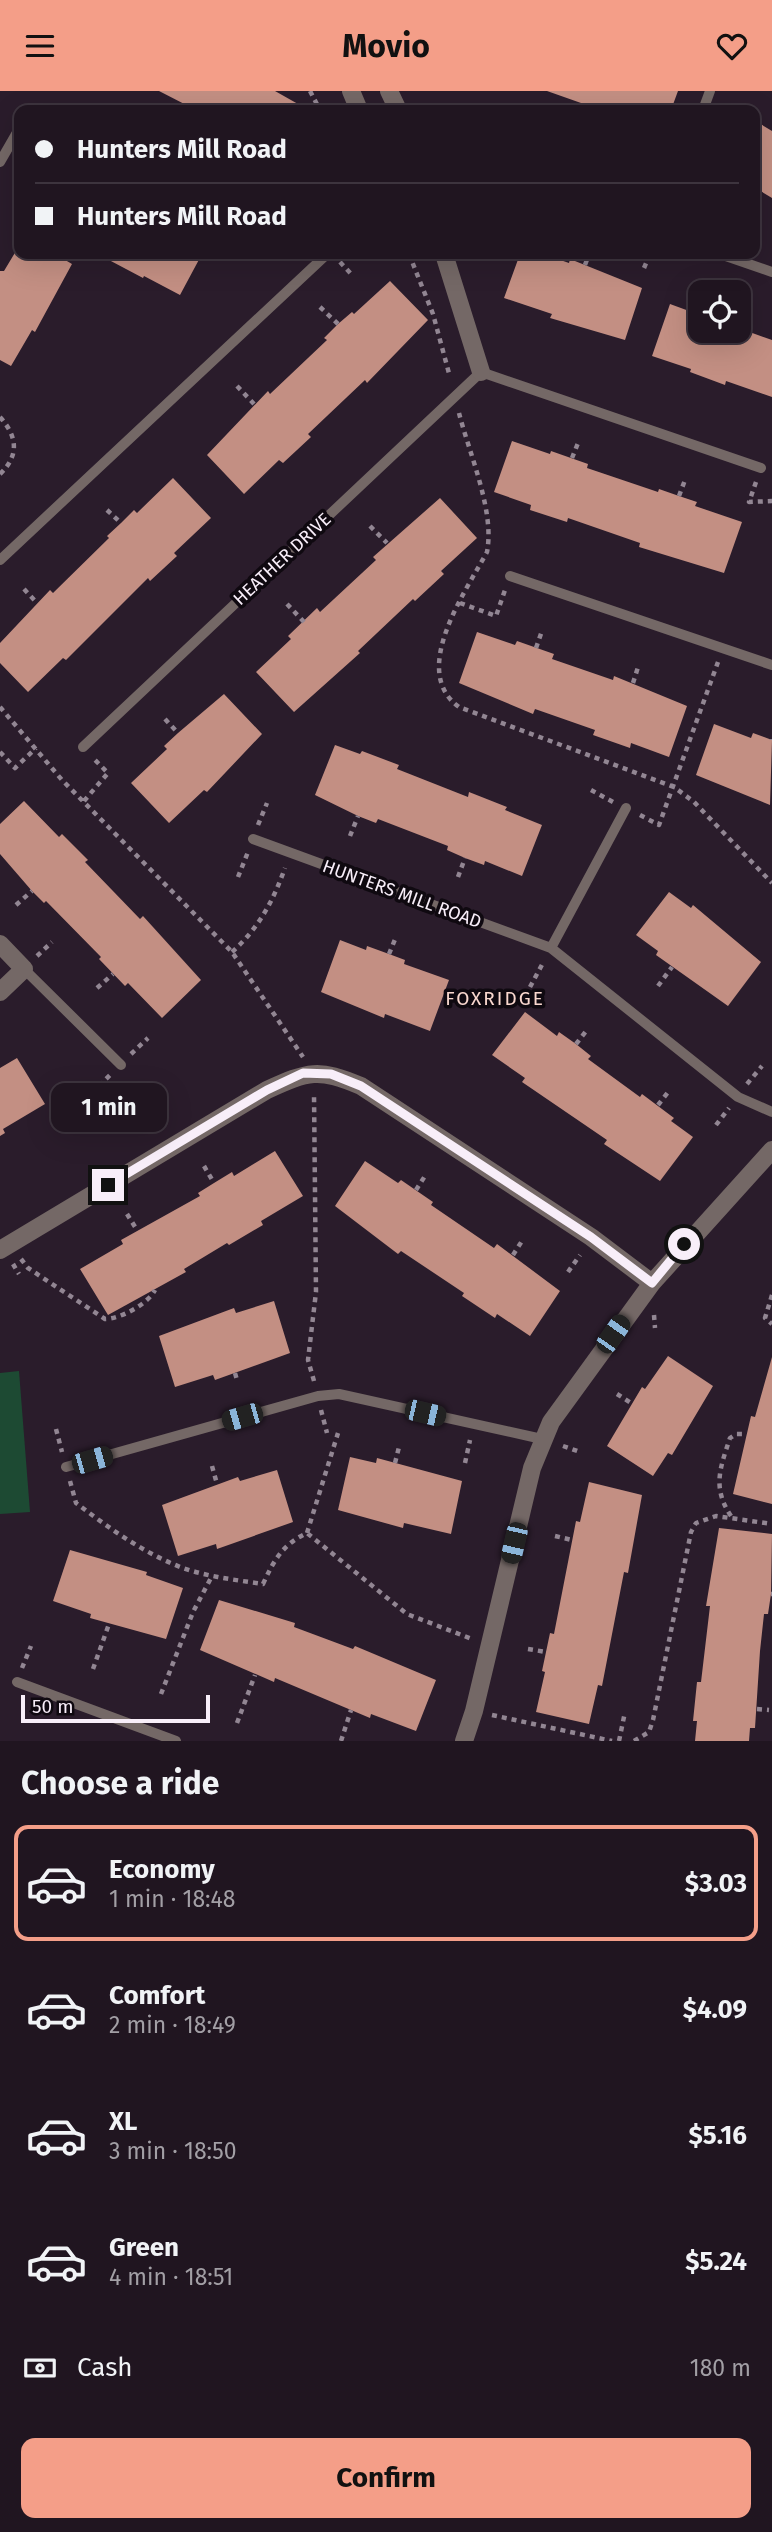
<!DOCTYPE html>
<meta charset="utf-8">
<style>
body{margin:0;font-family:"Fira Sans",sans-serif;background:#281e29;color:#f1f3f6;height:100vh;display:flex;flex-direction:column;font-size:26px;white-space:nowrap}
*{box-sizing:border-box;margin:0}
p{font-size:23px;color:#a29fa5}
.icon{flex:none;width:38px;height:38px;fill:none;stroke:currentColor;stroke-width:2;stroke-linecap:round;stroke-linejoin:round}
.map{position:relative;height:1650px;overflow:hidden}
.panel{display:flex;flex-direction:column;background:#201520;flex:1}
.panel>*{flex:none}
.guide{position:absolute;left:14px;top:14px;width:746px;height:154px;border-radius:14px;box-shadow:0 7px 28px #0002,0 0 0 2px #3d343e;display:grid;align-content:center;height:154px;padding:0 21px;background:#201520}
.tools{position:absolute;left:688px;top:189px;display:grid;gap:14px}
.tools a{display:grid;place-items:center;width:63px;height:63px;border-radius:14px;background:#201520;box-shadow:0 7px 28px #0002,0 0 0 2px #3d343e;font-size:35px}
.scale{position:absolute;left:21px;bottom:18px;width:189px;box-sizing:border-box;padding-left:7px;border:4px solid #f8eef9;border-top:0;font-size:19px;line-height:24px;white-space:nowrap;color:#f8eef9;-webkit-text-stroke:5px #0f0910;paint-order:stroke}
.end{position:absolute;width:32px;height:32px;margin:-16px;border:9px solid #f8eef9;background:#111;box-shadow:0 0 0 4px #111}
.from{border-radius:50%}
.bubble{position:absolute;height:49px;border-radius:14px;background:#201520;box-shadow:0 7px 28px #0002,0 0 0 2px #3d343e;font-size:23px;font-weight:700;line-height:49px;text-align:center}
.car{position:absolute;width:21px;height:42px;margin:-21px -10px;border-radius:9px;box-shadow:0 0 5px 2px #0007;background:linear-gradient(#222 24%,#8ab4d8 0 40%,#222 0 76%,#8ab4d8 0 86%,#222 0)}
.guide b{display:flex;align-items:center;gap:24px;height:66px;font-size:26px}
.guide b+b{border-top:2px solid #3d343e}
.guide i{width:18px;height:18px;background:#f1f3f6}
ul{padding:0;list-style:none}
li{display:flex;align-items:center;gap:21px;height:116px;margin:0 14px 10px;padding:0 7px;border:4px solid transparent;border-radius:14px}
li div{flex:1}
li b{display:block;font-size:26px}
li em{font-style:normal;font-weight:700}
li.active{border-color:#f49e88}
li>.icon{width:63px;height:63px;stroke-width:1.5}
h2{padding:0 21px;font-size:32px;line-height:84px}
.pay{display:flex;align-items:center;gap:18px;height:77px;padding:0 21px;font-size:26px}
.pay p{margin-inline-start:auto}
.cta{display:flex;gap:14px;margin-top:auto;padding:14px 21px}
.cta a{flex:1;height:80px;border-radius:14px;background:#f49e88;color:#111;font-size:28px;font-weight:700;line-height:80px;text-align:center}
header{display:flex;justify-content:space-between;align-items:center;height:91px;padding:0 21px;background:#f49e88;color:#111;font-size:32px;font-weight:700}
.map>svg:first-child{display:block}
.green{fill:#1d4a33}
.building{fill:#c38f83}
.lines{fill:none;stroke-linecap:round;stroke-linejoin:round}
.path{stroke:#928693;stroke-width:4.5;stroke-dasharray:5 5;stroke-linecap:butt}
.lane{stroke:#746866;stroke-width:10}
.street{stroke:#746866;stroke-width:18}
.route{stroke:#f8eef9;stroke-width:9}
.labels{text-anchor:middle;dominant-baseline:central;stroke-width:7;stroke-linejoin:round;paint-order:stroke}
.street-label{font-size:18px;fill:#f8eef9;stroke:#0f0910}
.neighbourhood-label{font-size:19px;letter-spacing:2px;fill:#fad8cf;stroke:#0f0910}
</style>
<header><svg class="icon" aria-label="menu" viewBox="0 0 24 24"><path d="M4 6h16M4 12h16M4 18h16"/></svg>Movio<svg class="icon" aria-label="heart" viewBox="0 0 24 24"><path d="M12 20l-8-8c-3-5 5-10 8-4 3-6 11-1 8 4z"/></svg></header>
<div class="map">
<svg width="772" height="1650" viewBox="0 0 772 1650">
<rect width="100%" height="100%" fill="#2a1c2b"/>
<path class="green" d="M19 1280 30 1421 0 1423V1282Z"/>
<path class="building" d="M159 0H275L298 13 295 19H196Z
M547 0H678L671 19H588L579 16 581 12Z
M754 29 772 40V107L754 96Z
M19 155V163H55L72 173 35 241 32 239 11 275 0 269V180H4Z
M105 163H202L180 204 144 185 143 187 109 169 111 166Z
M520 163H543L569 172 570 168 642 197 625 249 550 227 552 223 504 207Z
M390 190 428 229 367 292 365 289 308 343 311 346 283 372 279 369 244 403 207 364 268 300 270 303 327 249 324 247 338 233 352 221 354 223Z
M670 213 700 224V240H738V233L745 236 744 239 772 249V306L726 290 725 294 690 281 691 278 652 265Z
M512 350 550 363 551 360 588 373 587 377 658 401 659 398 679 405 697 411 695 415 742 431 724 482 639 456 640 452 568 427 567 431 530 419 531 414 494 401Z
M173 387 211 427 174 462 177 465 150 490 148 487 66 569 63 567 28 601 0 572V552L50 499 53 502 109 447 107 445 121 432 134 419 137 422Z
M440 407 477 447 441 480 444 483 415 510 413 508 358 560 360 562 294 621 256 581 291 548 288 545 317 517 320 521 376 469 373 466Z
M477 541 515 554 517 550 554 563 552 568 613 589 614 585 687 615 669 666 631 652 630 657 593 644 595 639 535 618 533 623 459 592Z
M224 603 262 643 207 701 204 699 169 732 131 692 167 658 164 655 178 642Z
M714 633 751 647 753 642 772 649 770 714 696 684Z
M335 654 360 663 362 660 399 674 397 678 468 706 469 701 507 716 505 719 542 734 522 785 485 770 484 774 465 767 447 759 448 755 378 728 376 732 358 725 315 704Z
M24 710 59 746 62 743 88 769 85 771 140 828 143 825 201 889 162 927 128 892 125 895 99 868 101 866 46 810 44 812 32 800 0 763V733Z
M669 801 691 817 693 814 761 871 728 915 656 864 658 860 636 844Z
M340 849 366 859 367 855 389 863 405 869 404 873 449 889 430 940 385 923 384 927 321 901Z
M525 921 557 945 559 941 576 953 591 965 588 968 640 1006 642 1003 674 1027 671 1030 693 1046 660 1090 604 1053 607 1049 522 991 525 987 492 964Z
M17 967 45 1013 3 1038 5 1042 0 1045V977Z
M275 1060 303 1105 261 1130 263 1134 229 1154 227 1152 184 1178 186 1181 108 1224 80 1178 123 1153 121 1149 200 1105 198 1102 214 1092 232 1081 234 1085Z
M365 1070 398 1092 401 1089 433 1111 431 1114 494 1157 497 1153 560 1200 530 1245 497 1223 495 1227 462 1205 464 1202 401 1160 398 1163 335 1115Z
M274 1210 290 1262 215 1289 213 1284 175 1296 159 1245 234 1217 236 1222Z
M668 1265 713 1295 672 1364 668 1362 653 1385 607 1355 642 1296 645 1298Z
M772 1266V1413L733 1403 751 1325 755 1326Z
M350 1366 376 1372 377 1367 462 1390 451 1443 404 1432 403 1437 338 1419Z
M277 1379 293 1431 217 1458 216 1453 178 1465 162 1414 238 1386 240 1390Z
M589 1391 642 1404 628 1482 624 1481 602 1595 598 1594 589 1633 536 1621 545 1581 542 1580 550 1542 554 1543 576 1430 580 1431Z
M719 1437 772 1443 771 1503 768 1523H764L760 1560 755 1637H750L749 1650H695L697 1630H693L697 1591H701L710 1515H706Z
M70 1459 147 1481 146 1484 183 1497 166 1548 90 1527 91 1523 53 1510Z
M219 1509 295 1532 294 1536 353 1558 355 1555 436 1589 416 1640 371 1623 370 1627 275 1587 274 1591 200 1559Z"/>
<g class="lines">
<path class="path" d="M310 0 320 19
M409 163 433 223 450 286
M340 171 353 185
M585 174 589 163
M644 177 650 163
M320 216 338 233
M237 295 254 313
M459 322C469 362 495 420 487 461 466 500 409 580 459 616L674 696 694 711 772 792
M0 326C17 345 20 364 0 383
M572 367 578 352
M756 391 749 411 772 410
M679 405 685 389
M107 419 121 432
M370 435 387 452
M24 498 37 512
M460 512 496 525 505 499
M287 513 304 531
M536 557 542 540
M633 592 639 573
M0 616 62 689 232 861 303 966
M165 628 178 642
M772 649V648
M0 661 15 677 36 657
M591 699 613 711
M84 710 108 682 93 667
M640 724 659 734 718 571
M258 734 267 712
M350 745 358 725
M238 786 248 761
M458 786 465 767
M16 814 32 800
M232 861C259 837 273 810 285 777
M389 863 396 846
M37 865 52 851
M658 895 672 876
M530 896 544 870
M97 897 113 883
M576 953 587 939
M131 963 148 947
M747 993 762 975
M92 1002 110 984
M658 1014 669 1000
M716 1034 729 1017
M204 1075 214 1092
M416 1099 425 1085
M127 1123 137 1139
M513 1164 522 1150
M21 1168 28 1177 105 1228C120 1228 148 1213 155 1199
M13 1173 19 1183
M568 1181 580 1164
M772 1204 765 1227 772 1233
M654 1224 655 1237
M235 1282 237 1289
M314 1290 308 1269 316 1201 314 1003
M617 1303 631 1312
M321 1319 327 1342
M56 1338 62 1361
M563 1355 580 1361
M395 1372 399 1356
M465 1372 470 1349
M212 1375 217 1393
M70 1390 76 1412C109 1437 145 1463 183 1477 209 1486 236 1489 263 1493 274 1469 283 1453 307 1442L407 1523 472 1548
M731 1425C712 1397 720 1377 730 1347L736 1343H746
M307 1442 338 1342
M555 1445 572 1449
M771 1503H772
M528 1558 546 1561
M22 1577 31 1555
M93 1578 109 1533
M161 1603 193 1521 212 1485
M757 1618 769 1619
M492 1624 612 1650
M237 1632 255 1584
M341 1650 351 1619
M619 1650 625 1621
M634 1650 649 1641 653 1629 691 1441 696 1432 716 1425 772 1433"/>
<path class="lane" d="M54 19H62
M703 19 710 0
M0 71 19 38
M720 163 772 181
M0 469 327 163
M510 485 772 574
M83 656 481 281 761 377
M253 748 551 857 738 1006 772 1021
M551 857 626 717
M24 878 121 974
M66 1376 318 1305 339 1303 542 1348
M17 1591 176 1650"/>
<path class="street" d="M351 0 359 19
M389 0 398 19
M444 163 481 281
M0 853 24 878 0 901
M0 1159 267 999C309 980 318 977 361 995L591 1146 652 1192
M464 1650 474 1620 532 1377 551 1331 652 1192 772 1059"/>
</g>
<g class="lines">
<path class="route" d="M108 1094 267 999 303 982 331 983 361 995 591 1146 652 1192 684 1153"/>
</g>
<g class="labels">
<g class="street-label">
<text transform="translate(282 468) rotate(-43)">HEATHER DRIVE</text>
<text transform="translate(402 803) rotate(20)">HUNTERS MILL ROAD</text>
</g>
<g class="neighbourhood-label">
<text x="495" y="907">FOXRIDGE</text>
</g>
</g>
</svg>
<div class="tools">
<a><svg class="icon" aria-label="locate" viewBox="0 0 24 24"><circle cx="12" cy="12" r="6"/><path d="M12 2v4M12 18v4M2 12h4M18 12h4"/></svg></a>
</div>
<div class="scale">50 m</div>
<i class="end from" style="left:684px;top:1153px"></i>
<i class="end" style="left:108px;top:1094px"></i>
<div class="bubble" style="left:51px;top:992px;width:116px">1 min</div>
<i class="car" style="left:613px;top:1243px;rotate:35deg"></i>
<i class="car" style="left:425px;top:1322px;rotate:103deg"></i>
<i class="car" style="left:242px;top:1326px;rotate:254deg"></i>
<i class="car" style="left:92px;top:1369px;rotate:74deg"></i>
<i class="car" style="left:514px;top:1452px;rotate:193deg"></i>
<div class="guide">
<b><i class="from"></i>Hunters Mill Road</b>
<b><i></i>Hunters Mill Road</b>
</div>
</div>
<section class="panel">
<h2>Choose a ride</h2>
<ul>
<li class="active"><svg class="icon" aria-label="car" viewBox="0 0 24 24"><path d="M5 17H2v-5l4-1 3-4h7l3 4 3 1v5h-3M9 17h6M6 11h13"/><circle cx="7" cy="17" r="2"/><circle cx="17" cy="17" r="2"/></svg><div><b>Economy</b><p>1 min · 18:48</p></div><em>$3.03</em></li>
<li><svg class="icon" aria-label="car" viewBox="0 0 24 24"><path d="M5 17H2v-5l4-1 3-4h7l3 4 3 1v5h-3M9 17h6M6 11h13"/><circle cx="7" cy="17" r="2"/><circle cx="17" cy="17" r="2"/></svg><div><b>Comfort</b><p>2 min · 18:49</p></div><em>$4.09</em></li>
<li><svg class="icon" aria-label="car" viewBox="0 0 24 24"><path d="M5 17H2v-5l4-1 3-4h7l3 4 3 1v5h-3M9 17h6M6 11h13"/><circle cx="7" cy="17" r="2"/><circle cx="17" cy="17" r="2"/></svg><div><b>XL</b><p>3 min · 18:50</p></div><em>$5.16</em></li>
<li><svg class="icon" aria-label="car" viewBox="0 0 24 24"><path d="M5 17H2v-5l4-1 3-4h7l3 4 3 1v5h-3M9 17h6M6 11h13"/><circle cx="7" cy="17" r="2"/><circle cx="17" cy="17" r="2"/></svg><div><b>Green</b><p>4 min · 18:51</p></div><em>$5.24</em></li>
</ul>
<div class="pay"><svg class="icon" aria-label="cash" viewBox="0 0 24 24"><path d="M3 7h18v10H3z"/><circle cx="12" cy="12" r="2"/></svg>Cash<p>180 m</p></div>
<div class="cta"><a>Confirm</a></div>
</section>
